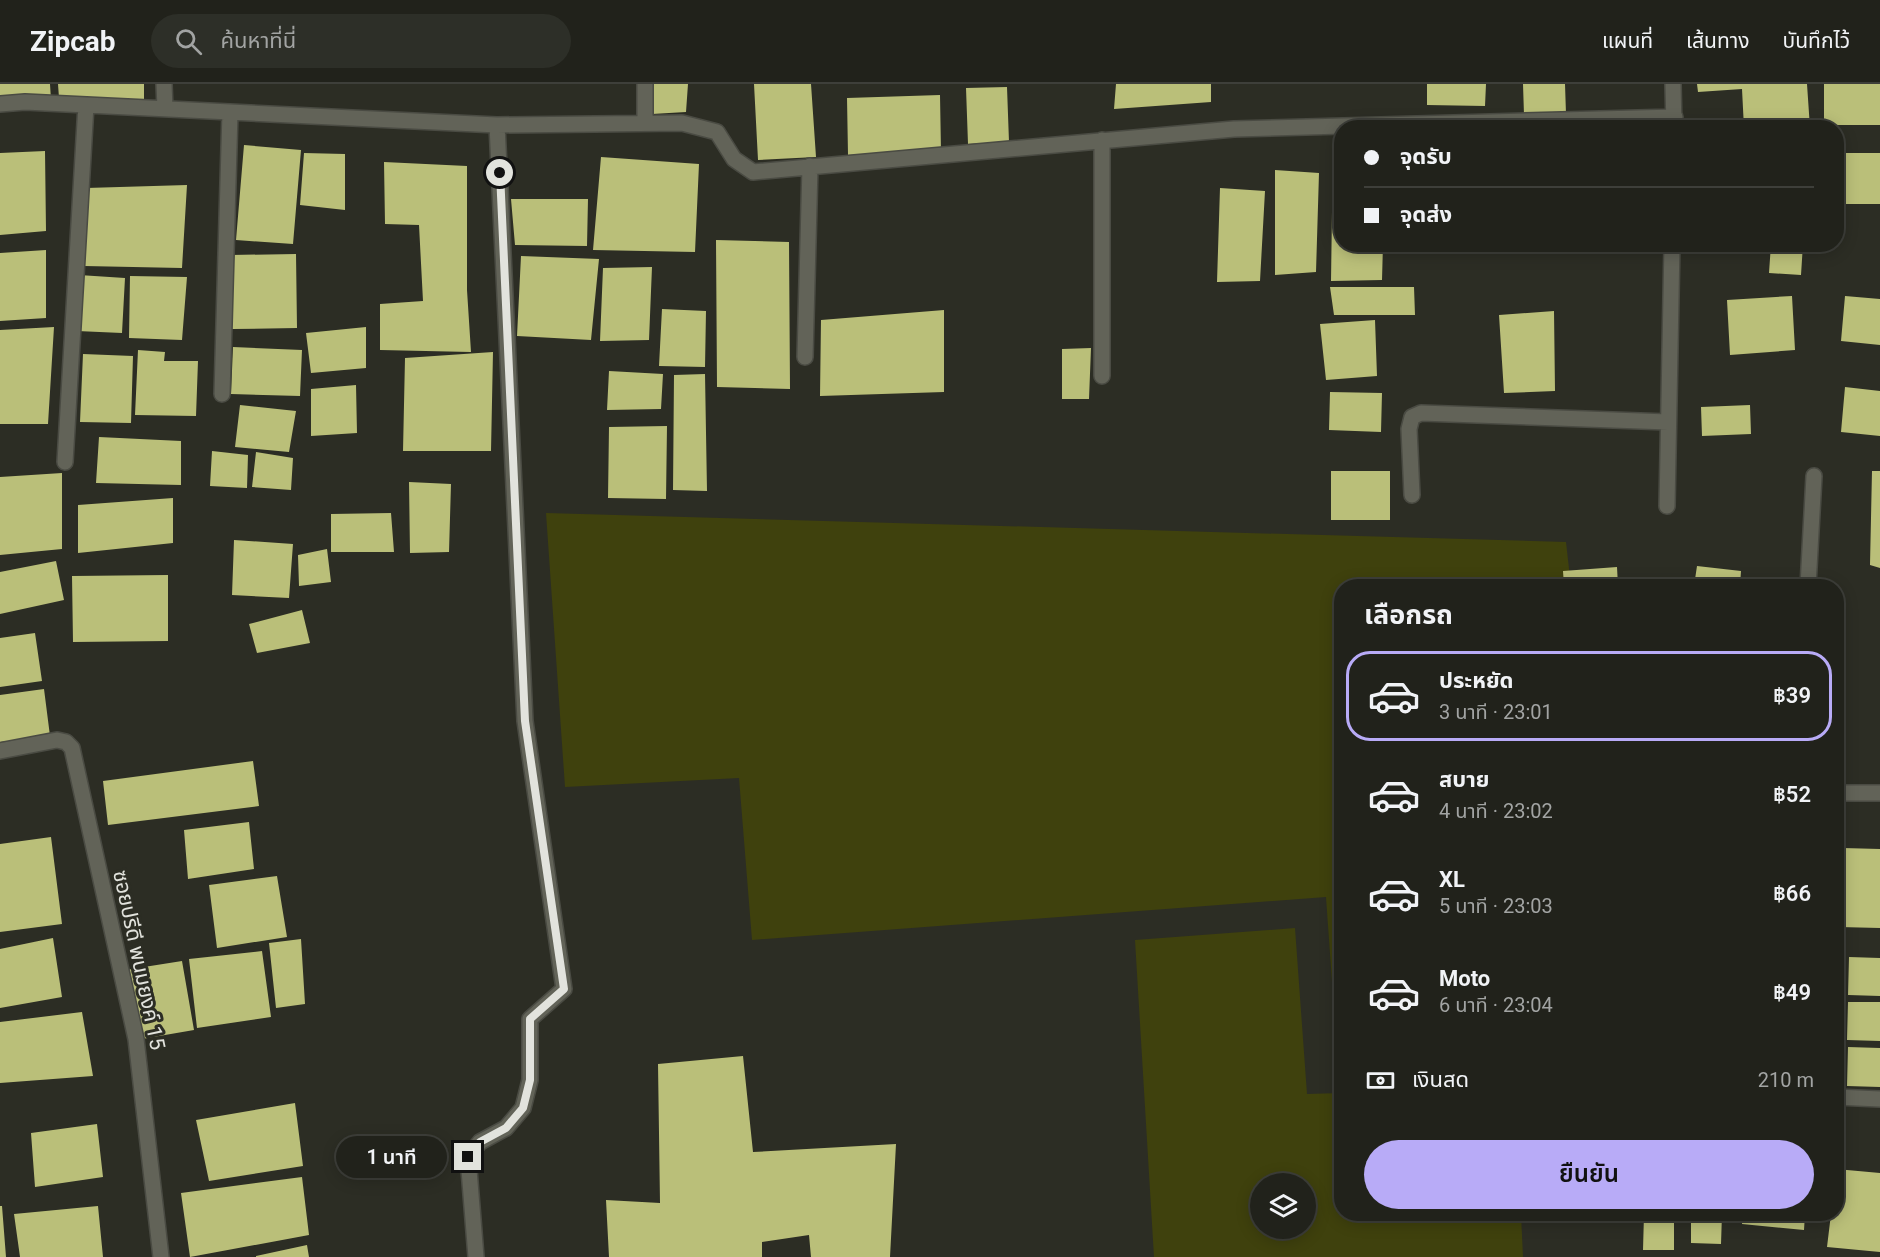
<!DOCTYPE html>
<html lang="th">
<meta charset="utf-8">
<style>
body{margin:0;font-family:Roboto,"Noto Sans Thai",sans-serif;background:#2d2f28;color:#f1f3f6;height:100vh;display:flex;flex-direction:column;font-size:22px;white-space:nowrap}
*{box-sizing:border-box;margin:0}
p{font-size:20px;color:#a2a4a3}
.icon{flex:none;width:33px;height:33px;fill:none;stroke:currentColor;stroke-width:2;stroke-linecap:round;stroke-linejoin:round}
.map{position:relative;flex:1;overflow:hidden}
.side{position:absolute;left:1334px;top:495px;width:510px;height:642px;display:flex;flex-direction:column;background:#21221b;border-radius:24px;box-shadow:0 3px 15px #0003,0 0 0 2px #3e3f3a}
.side>*{flex:none}
.hud{position:absolute;left:1334px;top:36px;width:510px;height:132px;border-radius:24px;box-shadow:0 3px 15px #0003,0 0 0 2px #3e3f3a;display:grid;align-content:center;height:132px;padding:0 30px;background:#21221b}
.controls{position:absolute;left:1250px;top:1089px;display:grid;gap:12px}
.controls a{display:grid;place-items:center;width:66px;height:66px;border-radius:50%;background:#21221b;box-shadow:0 3px 15px #0003,0 0 0 2px #3e3f3a;font-size:30px}
.end{position:absolute;width:27px;height:27px;margin:-14px;border:8px solid #e2e3dd;background:#111;box-shadow:0 0 0 3px #111}
.from{border-radius:50%}
.bubble{position:absolute;height:42px;border-radius:21px;background:#21221b;box-shadow:0 3px 15px #0003,0 0 0 2px #3e3f3a;font-size:20px;font-weight:600;line-height:42px;text-align:center}
.hud b{display:flex;align-items:center;gap:21px;height:57px;font-size:22px}
.hud b+b{border-top:2px solid #3e3f3a}
.hud i{width:15px;height:15px;background:#f1f3f6}
ul{padding:0;list-style:none}
li{display:flex;align-items:center;gap:18px;height:90px;margin:0 12px 9px;padding:0 18px;border:3px solid transparent;border-radius:24px}
li div{flex:1}
li b{display:block;font-size:22px}
li em{font-style:normal;font-weight:600}
li.current{border-color:#b8abf7}
li>.icon{width:54px;height:54px;stroke-width:1.5}
h2{padding:0 30px;font-size:27px;line-height:72px}
.pay{display:flex;align-items:center;gap:15px;height:66px;padding:0 30px;font-size:22px}
.pay p{margin-inline-start:auto}
.button{display:flex;gap:12px;margin-top:auto;padding:12px 30px}
.button a{flex:1;height:69px;border-radius:36px;background:#b8abf7;color:#111;font-size:24px;font-weight:600;line-height:69px;text-align:center}
header{display:flex;align-items:center;gap:36px;box-sizing:border-box;height:84px;padding:0 30px;background:#21221b;border-bottom:2px solid #3e3f3a}
header strong{font-size:28px}
nav{display:flex;gap:33px;margin-inline-start:auto;font-size:21px}
.search{width:420px;height:54px;background:#2d2f28;display:flex;align-items:center;gap:15px;box-sizing:border-box;padding:0 21px;border-radius:33px;color:#a2a4a3;font-size:22px}
.map>svg:first-child{display:block}
.green{fill:#3f410d;fill-rule:evenodd}
.building{fill:#babf79}
.lines{fill:none;stroke-linecap:round;stroke-linejoin:round}
.minor-casing{stroke:#4a4b43;stroke-width:18}
.minor{stroke:#626358;stroke-width:15}
.route{stroke:#e2e3dd;stroke-width:8}
.labels{text-anchor:middle;dominant-baseline:central;stroke-width:6;stroke-linejoin:round;paint-order:stroke}
.street-label{font-size:21px;fill:#e2e3dd;stroke:#2c2d24}
</style>
<header>
<strong>Zipcab</strong>
<div class="search"><svg class="icon" aria-label="search" viewBox="0 0 24 24"><circle cx="10" cy="10" r="6"/><path d="M15 15l6 6"/></svg>ค้นหาที่นี่</div>
<nav><a>แผนที่</a><a>เส้นทาง</a><a>บันทึกไว้</a></nav>
</header>
<div class="map">
<svg width="1880" height="1173" viewBox="0 0 1880 1173">
<rect width="100%" height="100%" fill="#2c2d24"/>
<path class="green" d="M546 429 1566 458 1571 502H1341V983H1338L1326 813 752 856 739 694 565 703Z
M1295 844 1307 1010 1341 1009V1130H1521L1523 1173H1154L1135 856ZM1260 1100H1305V1144H1260Z"/>
<path class="building" d="M0 0H50L51 16H0Z
M58 0H144V18L59 14Z
M652 0H688L686 28 652 30Z
M754 0H811L816 73 758 76Z
M1116 0H1211V18L1114 25Z
M1427 0H1486L1485 22 1427 21Z
M1523 0H1565L1566 30 1524 31Z
M1697 0H1807L1810 44H1744L1742 5 1698 8Z
M1824 0H1880V41H1824Z
M1007 3 1009 58 968 60 966 4Z
M940 11 941 68 848 71 847 14Z
M244 61 301 66 293 160 236 156Z
M1337 64H1341V92H1339Z
M45 67 46 147 0 151V69Z
M304 69 345 70V126L300 121Z
M1836 69H1880V120H1836Z
M601 73 699 80 695 168 593 166Z
M384 78 467 82V206L471 268 380 266V220L423 217 419 141 385 140Z
M1275 86 1319 89 1316 188 1275 191Z
M187 101 182 184 84 182 86 104Z
M1220 104 1265 107 1260 197 1217 198Z
M511 115H588L587 162 515 161Z
M1332 128H1341V160H1383L1382 196 1331 197Z
M716 156 789 158 790 305 717 303Z
M1771 160H1803L1801 191 1769 189Z
M46 166V234L0 237V169Z
M296 170 297 244 232 245 231 171Z
M521 172 599 175 591 256 517 252Z
M652 183 649 256 600 257 603 184Z
M79 191 125 194 122 249 77 247Z
M130 192 187 193 182 256 129 254Z
M1330 203H1414L1415 231H1334Z
M1792 212 1795 266 1730 271 1727 216Z
M1845 212 1880 215V261L1841 257Z
M662 225 706 227 705 283 659 282Z
M944 226V308L820 312 821 236Z
M1554 227 1555 307 1504 309 1499 231Z
M1375 236 1377 292 1326 296 1320 240Z
M54 243 48 340H0V246Z
M366 243V284L311 289 306 249Z
M233 263 302 266 300 312 231 310Z
M1091 264 1089 315H1062V265Z
M138 266 165 268 164 277H198L196 332 135 331Z
M493 268 491 367H403L405 274Z
M83 270 133 272 131 339 80 338Z
M609 287 663 290 661 325 607 326Z
M705 290 707 407 673 406 674 291Z
M356 301 357 349 311 352V305Z
M1845 303 1880 307V352L1841 348Z
M1330 308 1382 309 1381 348 1329 346Z
M240 321 296 327 289 368 235 363Z
M1750 321 1751 350 1702 352 1701 323Z
M667 342 666 415 608 414 609 343Z
M99 353 181 357V401L96 399Z
M212 367 248 371 247 404 210 402Z
M256 368 293 374 291 406 252 403Z
M1331 387H1390V436H1331Z
M1872 387H1880V484L1870 481Z
M62 389V465L0 471V393Z
M409 398 451 400 449 468 410 469Z
M173 414V459L78 469V421Z
M391 429 394 468H331V430Z
M234 456 293 460 289 514 232 511Z
M327 465 331 498 299 502 298 471Z
M56 477 64 516 0 530V488Z
M1697 482 1741 487 1740 502H1694Z
M1617 483 1618 502H1564L1563 487Z
M168 491V557L73 558 72 492Z
M302 526 310 559 257 569 249 540Z
M35 549 42 597 0 603V554Z
M44 605 50 652 0 658V611Z
M253 677 259 722 108 741 103 697Z
M249 738 254 785 188 795 184 746Z
M51 753 62 840 0 848V760Z
M1843 764 1880 765V844L1839 843Z
M277 792 287 853 217 864 209 801Z
M53 854 62 913 0 924V865Z
M301 855 305 920 276 924 269 859Z
M262 867 271 933 197 944 189 875Z
M1849 873 1880 874V912L1848 911Z
M182 877 194 946 136 956 125 886Z
M1848 918H1880V957L1847 956Z
M82 928 93 992 0 999V938Z
M1848 963 1880 964V1003L1847 1002Z
M743 972 753 1068 896 1060 890 1173H811L809 1151 762 1158V1173H609L606 1116 660 1119 658 980Z
M295 1019 303 1082 209 1097 196 1036Z
M97 1040 103 1093 35 1103 31 1049Z
M1836 1085 1880 1089V1168L1827 1163 1831 1130H1836Z
M302 1093 309 1151 190 1173 181 1109Z
M0 1122H2L6 1173H0Z
M98 1122 103 1173H20L14 1130Z
M1644 1130H1674V1166H1643Z
M1691 1130H1722L1721 1160 1691 1159Z
M1743 1130H1805L1804 1146 1742 1140Z
M307 1161 309 1173H256V1172Z"/>
<g class="lines">
<g class="minor-casing">
<path id="minor" d="M164 0 165 25
M645 0V39
M1673 0 1674 44
M0 20 25 18 497 41 682 39 717 48 734 75 753 88 1234 45 1675 33
M1102 56V292
M805 273 810 82
M222 310 230 28
M65 378 86 21
M1412 411 1409 345 1412 333 1421 329 1668 338
M1667 422 1672 160
M1808 502 1814 392
M0 667 57 656 66 658 72 664 136 955 161 1173
M1836 709H1880
M1836 1013 1880 1015
M476 1173 468 1073 480 1058 506 1044 523 1024 530 996V935L564 905 525 637 497 41"/>
</g>
<use href="#minor" class="minor"/>
</g>
<g class="lines">
<path class="route" d="M468 1073 480 1058 506 1044 523 1024 530 996V935L564 905 525 637 500 89"/>
</g>
<g class="labels">
<g class="street-label">
<text transform="translate(139 876) rotate(78)">ซอยปรีดี พนมยงค์ 15</text>
</g>
</g>
</svg>
<div class="controls">
<a><svg class="icon" aria-label="layers" viewBox="0 0 24 24"><path d="M12 4l9 5-9 5-9-5zM3 14l9 5 9-5"/></svg></a>
</div>
<i class="end from" style="left:500px;top:89px"></i>
<i class="end" style="left:468px;top:1073px"></i>
<div class="bubble" style="left:336px;top:1052px;width:111px">1 นาที</div>
<div class="hud">
<b><i class="from"></i>จุดรับ</b>
<b><i></i>จุดส่ง</b>
</div>
<section class="side">
<h2>เลือกรถ</h2>
<ul>
<li class="current"><svg class="icon" aria-label="car" viewBox="0 0 24 24"><path d="M5 17H2v-5l4-1 3-4h7l3 4 3 1v5h-3M9 17h6M6 11h13"/><circle cx="7" cy="17" r="2"/><circle cx="17" cy="17" r="2"/></svg><div><b>ประหยัด</b><p>3 นาที · 23:01</p></div><em>฿39</em></li>
<li><svg class="icon" aria-label="car" viewBox="0 0 24 24"><path d="M5 17H2v-5l4-1 3-4h7l3 4 3 1v5h-3M9 17h6M6 11h13"/><circle cx="7" cy="17" r="2"/><circle cx="17" cy="17" r="2"/></svg><div><b>สบาย</b><p>4 นาที · 23:02</p></div><em>฿52</em></li>
<li><svg class="icon" aria-label="car" viewBox="0 0 24 24"><path d="M5 17H2v-5l4-1 3-4h7l3 4 3 1v5h-3M9 17h6M6 11h13"/><circle cx="7" cy="17" r="2"/><circle cx="17" cy="17" r="2"/></svg><div><b>XL</b><p>5 นาที · 23:03</p></div><em>฿66</em></li>
<li><svg class="icon" aria-label="car" viewBox="0 0 24 24"><path d="M5 17H2v-5l4-1 3-4h7l3 4 3 1v5h-3M9 17h6M6 11h13"/><circle cx="7" cy="17" r="2"/><circle cx="17" cy="17" r="2"/></svg><div><b>Moto</b><p>6 นาที · 23:04</p></div><em>฿49</em></li>
</ul>
<div class="pay"><svg class="icon" aria-label="cash" viewBox="0 0 24 24"><path d="M3 7h18v10H3z"/><circle cx="12" cy="12" r="2"/></svg>เงินสด<p>210 m</p></div>
<div class="button"><a>ยืนยัน</a></div>
</section>
</div>
